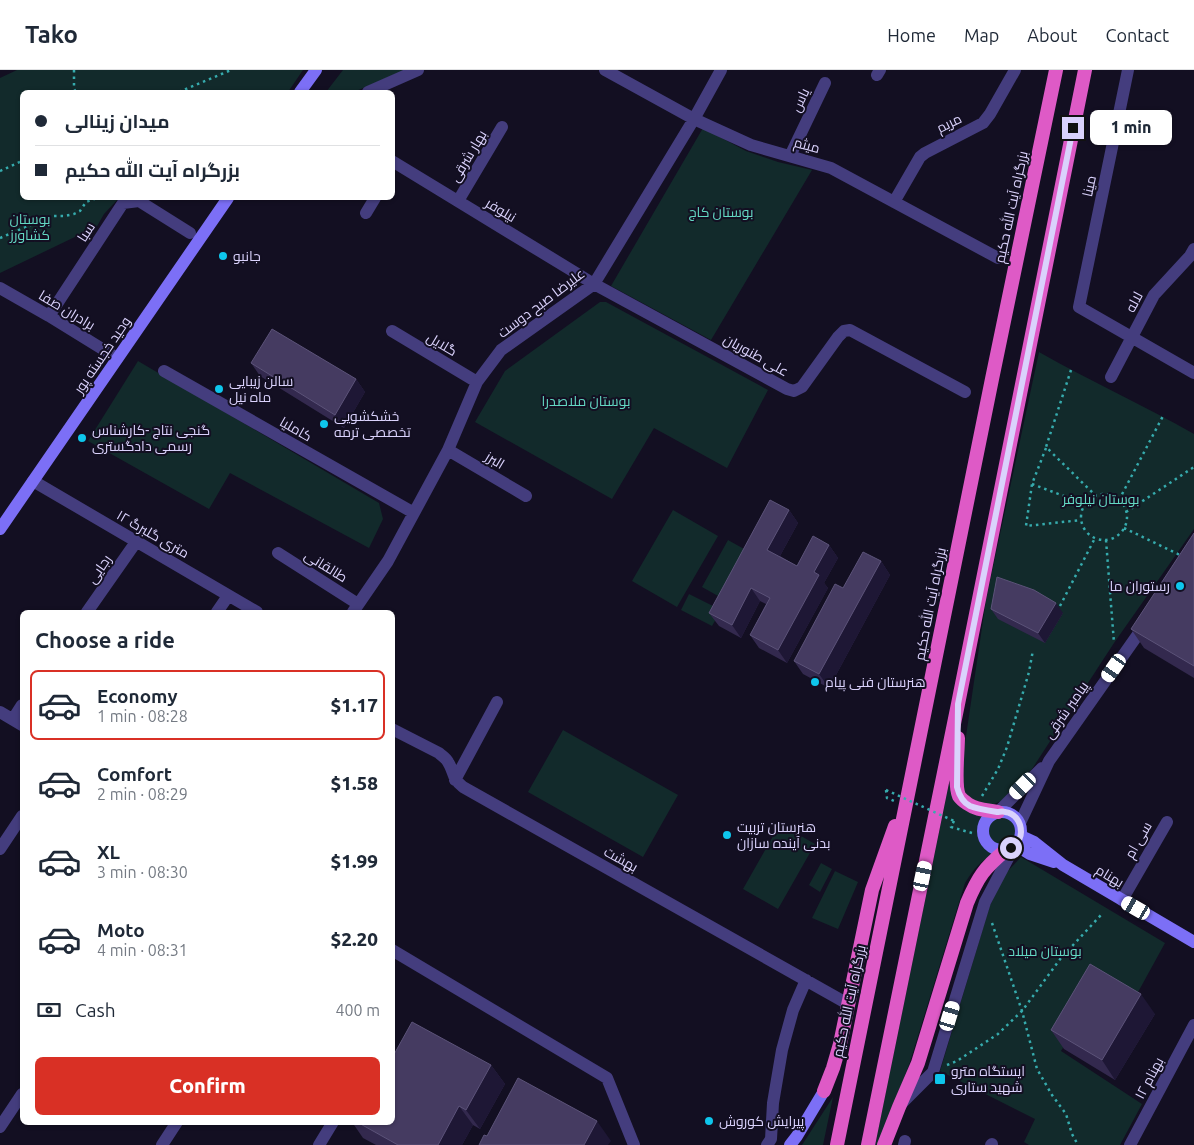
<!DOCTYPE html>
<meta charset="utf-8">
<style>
body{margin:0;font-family:Ubuntu,Cairo,sans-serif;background:#f2f2f3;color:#1f2937;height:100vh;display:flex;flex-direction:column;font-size:19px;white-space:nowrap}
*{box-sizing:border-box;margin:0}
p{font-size:16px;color:#747a83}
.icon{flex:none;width:28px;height:28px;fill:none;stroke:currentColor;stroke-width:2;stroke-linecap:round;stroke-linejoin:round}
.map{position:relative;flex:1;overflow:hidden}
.drawer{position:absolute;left:20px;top:540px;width:375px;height:515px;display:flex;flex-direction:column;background:#fff;border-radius:8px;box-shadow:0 1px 4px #0004}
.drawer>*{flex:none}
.banner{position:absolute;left:20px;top:20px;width:375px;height:110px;border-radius:8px;box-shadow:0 1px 4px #0004;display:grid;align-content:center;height:110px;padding:0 15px;background:#fff}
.end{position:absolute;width:22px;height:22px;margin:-11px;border:6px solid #dad2fc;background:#111;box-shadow:0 0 0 2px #111}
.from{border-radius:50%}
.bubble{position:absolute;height:35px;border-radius:8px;background:#fff;box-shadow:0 1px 4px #0004;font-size:16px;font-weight:800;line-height:35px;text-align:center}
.car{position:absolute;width:15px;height:30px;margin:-15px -8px;border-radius:6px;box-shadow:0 0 4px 1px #0007;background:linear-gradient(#fff 24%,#345 0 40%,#fff 0 76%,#345 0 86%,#fff 0)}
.banner b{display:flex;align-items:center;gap:18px;height:48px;font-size:19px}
.banner b+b{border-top:1px solid #e0e1e3}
.banner i{width:12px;height:12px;background:#1f2937}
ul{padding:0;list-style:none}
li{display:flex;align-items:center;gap:15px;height:70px;margin:0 10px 8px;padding:0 5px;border:2px solid transparent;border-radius:8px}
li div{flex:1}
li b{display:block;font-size:19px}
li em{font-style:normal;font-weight:800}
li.on{border-color:#d93025}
li>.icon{width:45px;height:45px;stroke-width:1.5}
h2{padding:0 15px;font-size:22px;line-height:60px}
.pay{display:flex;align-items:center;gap:12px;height:55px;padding:0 15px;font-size:19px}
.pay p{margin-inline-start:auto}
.button{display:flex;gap:10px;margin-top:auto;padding:10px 15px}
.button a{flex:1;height:58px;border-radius:8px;background:#d93025;color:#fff;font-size:20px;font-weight:800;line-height:58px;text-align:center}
header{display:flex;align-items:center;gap:30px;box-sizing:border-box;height:70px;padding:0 25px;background:#fff;border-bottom:1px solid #e0e1e3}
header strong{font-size:24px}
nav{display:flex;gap:28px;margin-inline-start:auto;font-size:18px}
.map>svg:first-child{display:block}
.green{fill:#122a2b}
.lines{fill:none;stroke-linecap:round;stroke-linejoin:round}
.path{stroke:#36abad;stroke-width:2.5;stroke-dasharray:2.5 4;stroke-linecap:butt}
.minor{stroke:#443d7e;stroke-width:12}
.tertiary{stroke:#443d7e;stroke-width:12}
.secondary{stroke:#7c6ff6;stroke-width:12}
.trunk{stroke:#de5ac6;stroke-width:14}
.path-bridge{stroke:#36abad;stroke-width:2.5;stroke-dasharray:2.5 4;stroke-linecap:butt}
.wall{fill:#33294e}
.shaded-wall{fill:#1e1735}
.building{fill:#453b61;stroke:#5c5379}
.route{stroke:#dad2fc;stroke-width:6}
.poi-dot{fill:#0ec6ec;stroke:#130f22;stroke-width:2}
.labels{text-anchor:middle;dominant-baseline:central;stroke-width:4;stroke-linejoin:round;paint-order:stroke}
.street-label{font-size:14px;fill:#dad2fc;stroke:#130f22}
.park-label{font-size:14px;fill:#63d8c3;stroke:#130f22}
.poi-label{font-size:14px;fill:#dad2fc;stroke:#130f22;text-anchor:start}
</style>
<header>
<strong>Tako</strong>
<nav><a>Home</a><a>Map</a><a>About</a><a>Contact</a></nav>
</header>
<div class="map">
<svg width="1194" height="1075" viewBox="0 0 1194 1075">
<rect width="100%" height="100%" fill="#130f22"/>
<path class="green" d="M17 0H303L288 22H22V128H119L104 144 88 172 79 165 0 203V8Z
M343 0H405L354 22H326Z
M703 58 746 81 778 92 812 100 711 270 611 216Z
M600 232H606L768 320 727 398 654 358 612 429 475 352 505 301Z
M1039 282C1090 311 1143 335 1194 364V459L1114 573 1032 699 1001 731 994 734 989 735 967 728 958 711 965 673 986 530Z
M138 291 379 433 383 449 369 478 230 403 209 439 88 371Z
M673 440 718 466 677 537 632 511Z
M728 470 753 484 727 531 702 517Z
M689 524 721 540 712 556 681 540Z
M563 660 678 725 643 787 528 722Z
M949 713 952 723 986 743C978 753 974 769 985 779 988 782 992 783 995 785 981 789 973 800 965 813L910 992 879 1075H875Z
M986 761a16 16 0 1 1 32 0a16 16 0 1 1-32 0Z
M780 754 815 774 778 839 743 819Z
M1021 787 1165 873 1137 924 1109 905 1061 981 1142 1034 1120 1075H1029L1024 1072 1035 1049 940 1001 990 835 1005 804Z
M821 793 832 799 820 822 809 815Z
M835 801 858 812 838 859 812 848Z
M833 1027 823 1075H802Z"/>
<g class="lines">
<path class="path" d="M74 0V19L76 22
M179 22 231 0
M0 101 22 91
M0 168 52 146H64L74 144 80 141 86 132 97 128
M1071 300 1046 377 1096 426
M1046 378 1032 414 1026 456 1081 450
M1032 414 1085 434
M1081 447a23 23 0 1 1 46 0a23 23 0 1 1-46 0Z
M1119 430 1163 346
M1126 442 1194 397
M1124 458 1182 486
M1106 470 1114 573
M1060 536 1095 468
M886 720 887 728 894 731
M982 726 998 699 1007 677 1029 602 1033 580
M954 751 951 757 972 763
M992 853 1022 941 1037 999 1052 1025 1066 1044 1072 1064 1078 1075
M947 995 957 991 998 964 1022 941 1061 888 1101 845"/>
<path class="minor" d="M605 0 694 49 751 75 831 98 998 188
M1128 0 1079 237 1194 303
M877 5 880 0
M368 22 418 0
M790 86 825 13
M392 91 594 214 787 319 794 321 802 317 838 267 844 261 850 260 965 322
M458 131 502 57
M894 132 920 87 925 83 983 53 990 44 1015 0
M366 143 375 128
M0 218 49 246 117 288
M49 246 123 133 139 131 190 163
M392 261 477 312
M164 301 414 443
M1111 307 1154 225 1190 186 1194 179
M448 380 526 426
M33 411 257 542
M278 483 358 534
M87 542 136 472
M217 542 228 526
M353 542 388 491 448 380 477 312 501 280 594 214 694 49 721 0
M0 642 22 655
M13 649 22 635
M392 659 439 683C442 686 446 688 448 692 455 703 451 707 463 717L848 934
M455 710 497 632
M0 779 22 746
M1122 830 1167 752
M392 880 607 1008 634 1075
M900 1035 933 1002 985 832 1015 775
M0 1057 22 1024
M162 1075 177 1052
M319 1075 333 1052
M767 1075 771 1069 773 1033 782 980 793 940 806 910
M904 1075 905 1071
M991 1075 992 1074
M1130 1075 1194 955"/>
<path class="tertiary" d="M998 742 1042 698
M1020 753 1049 691 1146 553"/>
<path class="secondary" d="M300 22 316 0
M0 459 228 128
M983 761a19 19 0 1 1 38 0a19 19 0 1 1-38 0Z
M1021 766 1034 772 1063 795 1194 872
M1015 775 1030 784 1054 792
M790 1075 797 1066 824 1021"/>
<path class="trunk" d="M958 668C958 681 954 715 959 726 961 729 965 732 968 734 976 740 988 740 998 742
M824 1021 833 998 840 974 872 820 895 756
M837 1075 992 309 1056 0
M868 1075 958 634 1085 0
M884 1075 899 1037 918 993 967 833C978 807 984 798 1006 780"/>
<path class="path-bridge" d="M886 720 954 751"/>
</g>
<path class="wall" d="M251 293 356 309 365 322 344 358 260 306Z
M789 440 798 453 780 486 797 496 829 475 838 488 824 513 828 518 787 593 759 578 750 565 766 534 760 531 741 568 719 556 709 543Z
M1194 463V608L1144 578 1131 559Z
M881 491 890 505 829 618 803 604 794 591Z
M991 539 1063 543 1045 573 998 549Z
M1155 944 1115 1010 1064 979 1051 960Z
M491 995 505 1014 480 1059 473 1055 462 1075H376L363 1068 352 1052H392Z"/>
<path class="shaded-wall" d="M356 309 365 322 344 358 335 345Z
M789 440 798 453 776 493 767 480Z
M829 475 838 488 824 513 828 518 787 593 778 580 814 502Z
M881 491 890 505 829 618 819 604Z
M751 518 760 531 741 568 732 555Z
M1056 533 1063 543 1045 573 1038 563Z
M1141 924 1155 944 1115 1010 1102 990Z
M491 995 505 1014 480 1059 466 1040Z
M459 1036 473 1055 462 1075H438Z
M597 1051 611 1071 608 1075H584Z"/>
<path class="building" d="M272 259 356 309 335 345 251 293Z
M770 430 789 440 767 480 797 496 813 466 829 475 814 502 819 505 778 580 750 565 770 528 751 518 732 555 709 543Z
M1194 463V596L1131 559Z
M863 482 881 491 819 604 794 591 835 514 843 518Z
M997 507 1034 520 1056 533 1038 563 991 539Z
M1090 894 1141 924 1102 990 1051 960Z
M412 952 491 995 466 1040 459 1036 438 1075H398L357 1052H392V988Z
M518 1008 597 1051 584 1075H479L484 1065 487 1066Z"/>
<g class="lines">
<path class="route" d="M1011 778C1017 774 1021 769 1021 762 1021 752 1015 743 1005 742 1002 741 1000 742 997 742 991 741 975 738 970 736 962 732 959 725 957 717L958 634 1073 58"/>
</g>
<g class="poi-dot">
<circle cx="223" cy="186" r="5"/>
<circle cx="219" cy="319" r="5"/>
<circle cx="324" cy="354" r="5"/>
<circle cx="82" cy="368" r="5"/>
<circle cx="1180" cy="516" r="5"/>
<circle cx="815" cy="612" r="5"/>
<circle cx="727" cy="765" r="5"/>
<rect x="934" y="1003" width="12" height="12" rx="2.5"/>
<circle cx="709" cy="1051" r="5"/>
</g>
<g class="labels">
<g class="street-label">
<text transform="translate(800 30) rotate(-65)">یاس</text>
<text transform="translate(949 53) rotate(-26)">مریم</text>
<text transform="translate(807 75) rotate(15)">میثم</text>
<text transform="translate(468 86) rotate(-59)">بهار شرقی</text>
<text transform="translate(1089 116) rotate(-78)">مینا</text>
<text transform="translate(1011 137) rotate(-78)">بزرگراه آیت الله حکیم</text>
<text transform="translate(501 140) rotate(31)">نیلوفر</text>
<text transform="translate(86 162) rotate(-57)">سبا</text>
<text transform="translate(1134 232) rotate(-62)">لاله</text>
<text transform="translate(541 233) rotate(-37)">علیرضا صبح دوست</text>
<text transform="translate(67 240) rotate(31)">برادران صفا</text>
<text transform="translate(442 274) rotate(31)">گلایل</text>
<text transform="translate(102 285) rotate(-56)">وحید خجسته پور</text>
<text transform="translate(756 285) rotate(29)">علی طنوریان</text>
<text transform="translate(296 359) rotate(30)">کاملیا</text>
<text transform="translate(495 390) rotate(31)">البرز</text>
<text transform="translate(153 464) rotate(30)">۱۲ متری گلبرگ</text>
<text transform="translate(326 496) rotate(32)">طالقانی</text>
<text transform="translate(99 499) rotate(-55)">رجایی</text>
<text transform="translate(930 534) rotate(-79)">بزرگراه آیت الله حکیم</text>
<text transform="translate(1066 640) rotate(-55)">پیامبر شرقی</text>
<text transform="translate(1138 770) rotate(-60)">سی ام</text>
<text transform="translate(621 789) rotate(29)">بهشت</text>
<text transform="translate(1110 806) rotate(31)">بهنام</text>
<text transform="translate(849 931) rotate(-78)">بزرگراه آیت الله حکیم</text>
<text transform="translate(1149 1008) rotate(-62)">بهنام ۱۲</text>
</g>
<g class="park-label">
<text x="721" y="142">بوستان کاج</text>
<text x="30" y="149">بوستان<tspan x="30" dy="16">کشاورز</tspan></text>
<text x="586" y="331">بوستان ملاصدرا</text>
<text x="1101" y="429">بوستان نیلوفر</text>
<text x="1045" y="881">بوستان میلاد</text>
</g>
<g class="poi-label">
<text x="233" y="186">جانبو</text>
<text x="229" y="311">سالن زیبایی<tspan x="229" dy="16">ماه نیل</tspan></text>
<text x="334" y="346">خشکشویی<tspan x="334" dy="16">تخصصی ترمه</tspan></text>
<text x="92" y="360">گنجی نتاج -کارشناس<tspan x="92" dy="16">رسمی دادگستری</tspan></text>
<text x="1170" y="516" text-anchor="end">رستوران ما</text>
<text x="825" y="612">هنرستان فنی پیام</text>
<text x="737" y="757">هنرستان تربیت<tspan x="737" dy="16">بدنی آینده سازان</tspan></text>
<text x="951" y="1001">ایستگاه مترو<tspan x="951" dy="16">شهید ستاری</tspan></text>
<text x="719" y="1051">پیرایش کوروش</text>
</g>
</g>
</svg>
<i class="end from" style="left:1011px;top:778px"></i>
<i class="end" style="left:1073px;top:58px"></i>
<div class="bubble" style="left:1090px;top:40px;width:82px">1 min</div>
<i class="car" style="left:1114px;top:598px;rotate:215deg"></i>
<i class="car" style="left:1023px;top:716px;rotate:225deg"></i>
<i class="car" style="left:923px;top:806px;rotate:12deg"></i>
<i class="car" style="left:1136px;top:838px;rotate:300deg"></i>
<i class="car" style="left:950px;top:946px;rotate:17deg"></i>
<div class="banner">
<b><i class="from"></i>میدان زینالی</b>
<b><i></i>بزرگراه آیت الله حکیم</b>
</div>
<section class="drawer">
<h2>Choose a ride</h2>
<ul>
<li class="on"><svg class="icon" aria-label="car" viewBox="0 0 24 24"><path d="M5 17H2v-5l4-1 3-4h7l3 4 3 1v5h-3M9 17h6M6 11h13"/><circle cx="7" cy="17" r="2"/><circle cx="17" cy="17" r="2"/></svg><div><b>Economy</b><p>1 min · 08:28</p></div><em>$1.17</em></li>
<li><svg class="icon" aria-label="car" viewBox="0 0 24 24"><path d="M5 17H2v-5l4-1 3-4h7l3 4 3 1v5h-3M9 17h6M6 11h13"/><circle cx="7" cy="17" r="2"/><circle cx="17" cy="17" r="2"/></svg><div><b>Comfort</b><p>2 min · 08:29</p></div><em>$1.58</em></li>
<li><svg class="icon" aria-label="car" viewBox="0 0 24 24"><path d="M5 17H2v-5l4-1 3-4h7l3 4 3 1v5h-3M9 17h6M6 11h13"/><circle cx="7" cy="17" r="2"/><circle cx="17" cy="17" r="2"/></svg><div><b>XL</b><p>3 min · 08:30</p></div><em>$1.99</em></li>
<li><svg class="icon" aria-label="car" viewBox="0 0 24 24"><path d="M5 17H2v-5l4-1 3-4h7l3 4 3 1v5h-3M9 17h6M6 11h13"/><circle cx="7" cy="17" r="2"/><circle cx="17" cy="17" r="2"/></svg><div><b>Moto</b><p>4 min · 08:31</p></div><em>$2.20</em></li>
</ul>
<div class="pay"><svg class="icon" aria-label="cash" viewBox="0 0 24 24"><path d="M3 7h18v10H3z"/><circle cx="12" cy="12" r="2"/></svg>Cash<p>400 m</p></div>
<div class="button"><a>Confirm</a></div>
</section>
</div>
